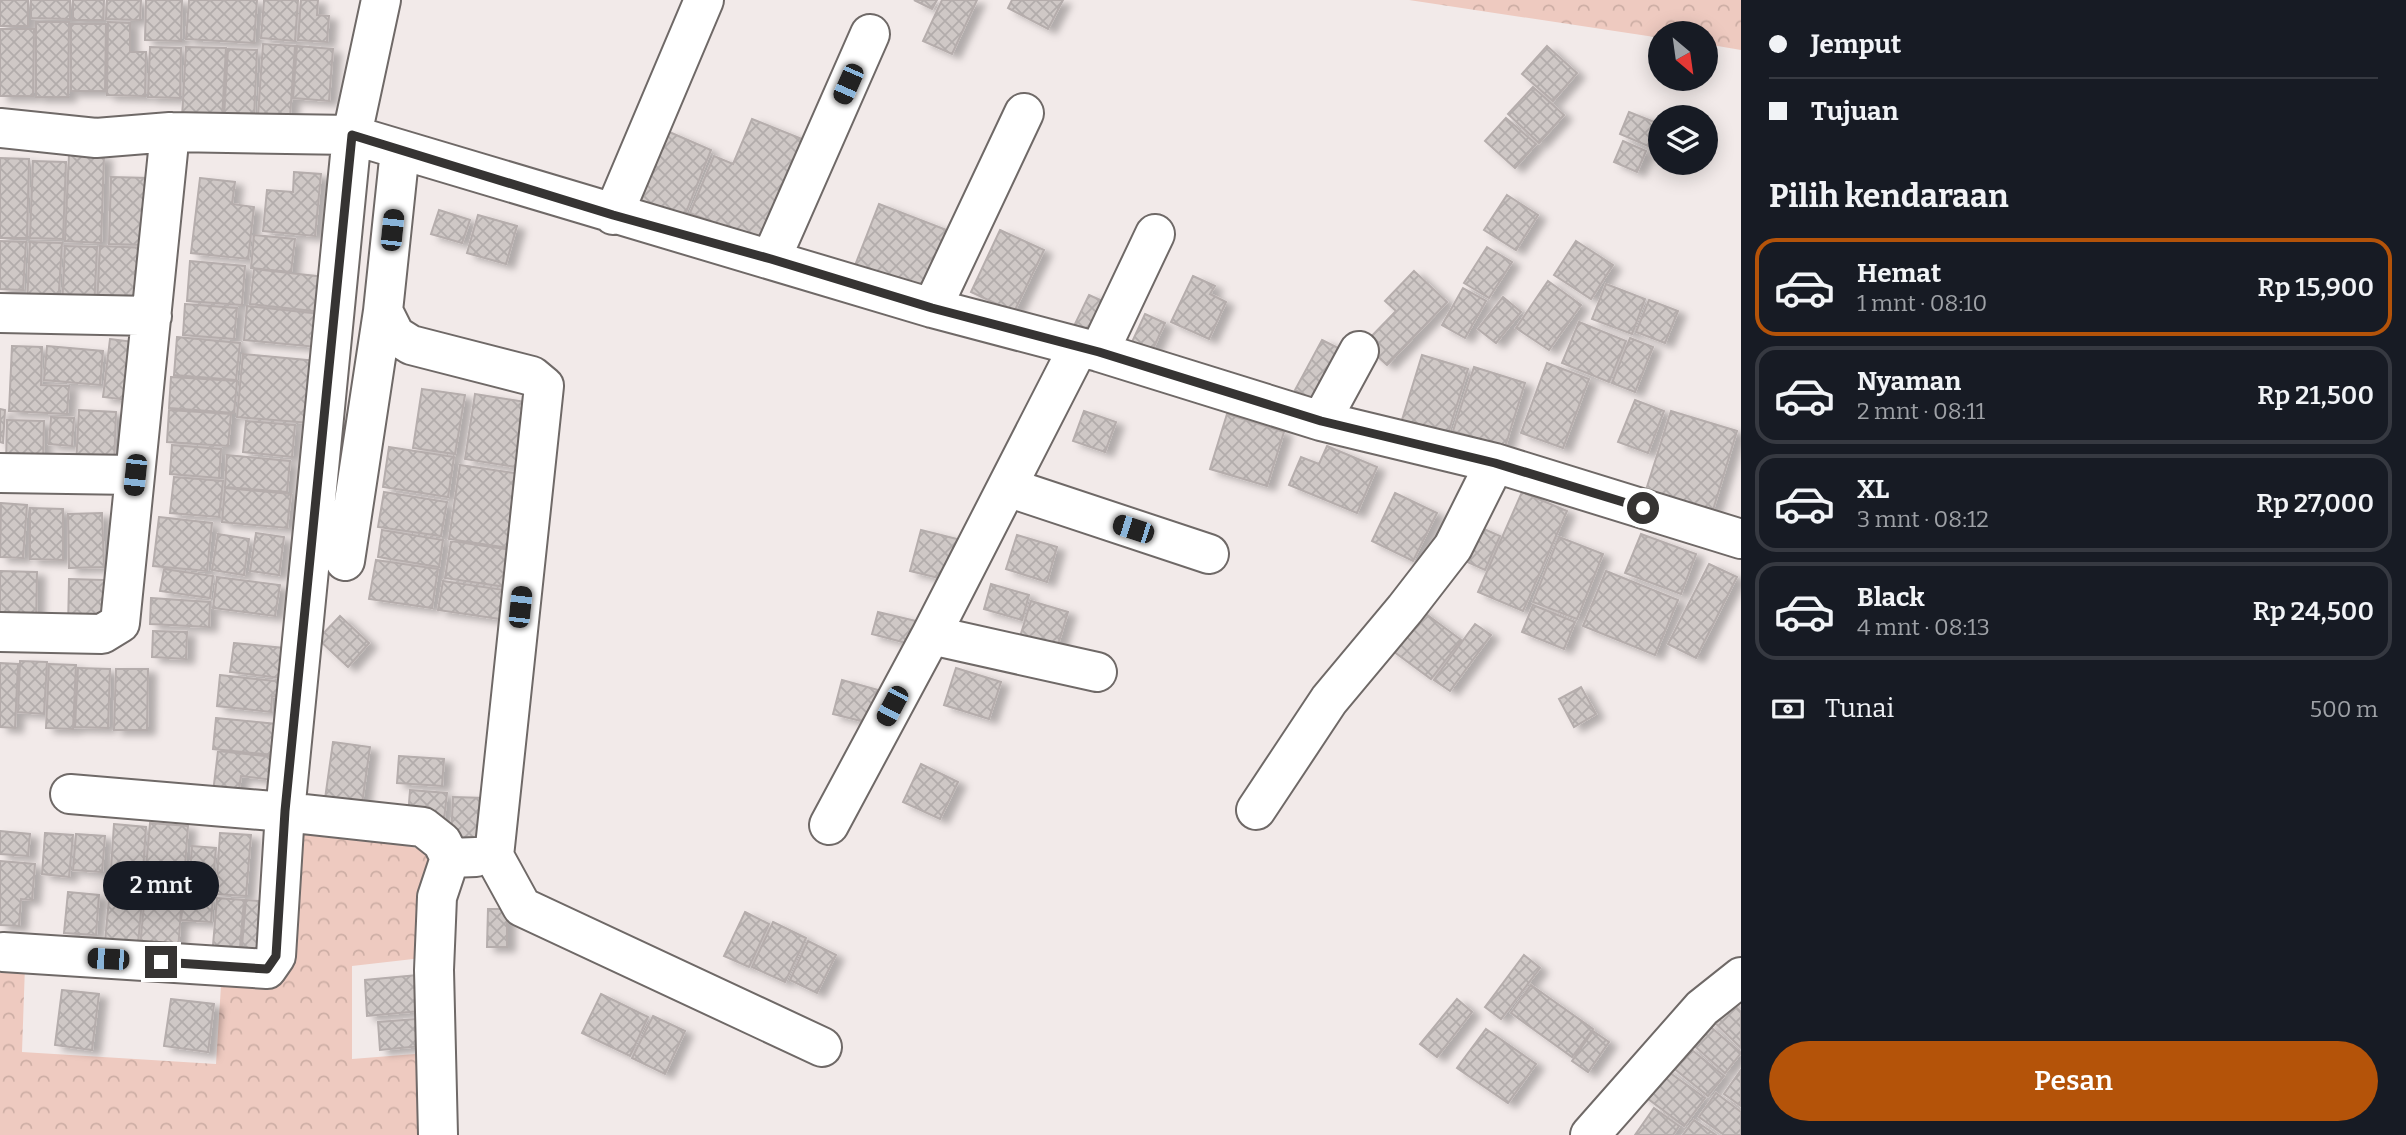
<!DOCTYPE html>
<html lang="id">
<meta charset="utf-8">
<style>
body{margin:0;font-family:Bitter,serif;background:#20242c;color:#f1f3f6;height:100vh;display:flex;flex-direction:column;font-size:26px;white-space:nowrap}
*{box-sizing:border-box;margin:0}
p{font-size:23px;color:#9ea1a6}
.icon{flex:none;width:38px;height:38px;fill:none;stroke:currentColor;stroke-width:2;stroke-linecap:round;stroke-linejoin:round}
.map{position:relative;flex:1;overflow:hidden}
.drawer{display:flex;flex-direction:column;background:#171b24;width:665px}
.drawer>*{flex:none}
.hud{display:grid;align-content:center;height:154px;padding:0 28px;background:#171b24}
.needle{width:46px;rotate:151deg}
.tools{position:absolute;left:1648px;top:21px;display:grid;gap:14px}
.tools a{display:grid;place-items:center;width:70px;height:70px;border-radius:50%;background:#171b24;box-shadow:0 4px 18px #0003;font-size:35px}
.end{position:absolute;width:32px;height:32px;margin:-16px;border:9px solid #363433;background:#fff;box-shadow:0 0 0 4px #fff}
.from{border-radius:50%}
.bubble{position:absolute;height:49px;border-radius:24px;background:#171b24;box-shadow:0 4px 18px #0003;font-size:23px;font-weight:600;line-height:49px;text-align:center}
.car{position:absolute;width:21px;height:42px;margin:-21px -10px;border-radius:9px;box-shadow:0 0 5px 2px #0007;background:linear-gradient(#222 24%,#8ab4d8 0 40%,#222 0 76%,#8ab4d8 0 86%,#222 0)}
.hud b{display:flex;align-items:center;gap:24px;height:66px;font-size:26px}
.hud b+b{border-top:2px solid #363941}
.hud i{width:18px;height:18px;background:#f1f3f6}
ul{padding:0;list-style:none}
li{display:flex;align-items:center;gap:21px;height:98px;margin:0 14px 10px;padding:0 14px;border:4px solid #363941;border-radius:21px}
li div{flex:1}
li b{display:block;font-size:26px}
li em{font-style:normal;font-weight:600}
li.on{border-color:#b45309}
li>.icon{width:63px;height:63px;stroke-width:1.5}
h2{padding:0 28px;font-size:32px;line-height:84px}
.pay{display:flex;align-items:center;gap:18px;height:77px;padding:0 28px;font-size:26px}
.pay p{margin-inline-start:auto}
.button{display:flex;gap:14px;margin-top:auto;padding:14px 28px}
.button a{flex:1;height:80px;border-radius:42px;background:#b45309;color:#fff;font-size:28px;font-weight:600;line-height:80px;text-align:center}
main{display:flex;flex:1;min-height:0}
.map>svg:first-child{display:block}
.forest{fill:url(#forest-crowns)}
.building{fill:url(#building-cross-hatch);stroke:#b5adac;stroke-width:2;filter:url(#shadow)}
.lines{fill:none;stroke-linecap:round;stroke-linejoin:round}
.minor-casing{stroke:#6f6967;stroke-width:42}
.minor{stroke:#fff;stroke-width:38}
.route{stroke:#363433;stroke-width:9}
</style>
<main>
<div class="map">
<svg width="1741" height="1135" viewBox="0 0 1741 1135">
<defs>
<pattern id="forest-crowns" width="20" height="18" patternUnits="userSpaceOnUse" patternTransform="scale(1.75)"><rect width="20" height="18" fill="#eecac0"/><path d="M2 6a3 3 0 1 1 6 0M12 15a3 3 0 1 1 6 0" fill="none" stroke="#cdaea5"/></pattern>
<pattern id="building-cross-hatch" width="8" height="8" patternUnits="userSpaceOnUse" patternTransform="scale(1.75)"><rect width="8" height="8" fill="#cfc8c6"/><path d="M0 0l8 8M0 8l8-8" fill="none" stroke="#b2acab"/></pattern>
<filter id="shadow"><feDropShadow dx="8" dy="4.5" stdDeviation="3.5" flood-color="#0004"/></filter>
</defs>
<rect width="100%" height="100%" fill="#f2eae9"/>
<path class="forest" d="M1409 0H1741V50L1706 44V33H1661V38Z
M301 825 432 851 422 958 352 966V1059L428 1053 432 1135H0V962L25 966 22 1052 216 1064 222 970 283 975Z"/>
<path class="building" d="M0 0H28V26H0Z
M31 0H70V19L31 18Z
M73 0H104L103 20H73Z
M107 0H141L140 20 106 19Z
M146 0H182L181 41 145 40Z
M189 0H257L254 43 186 39Z
M264 0H298L295 41 261 38Z
M301 0H318L317 15 329 16 327 42 298 40Z
M914 0H937L932 9Z
M942 0H977L952 54 923 41Z
M1012 0H1063L1048 29 1008 8Z
M36 22H69L68 97H36Z
M108 22 130 23V52H146L145 96 107 95Z
M71 24H106L105 91H71Z
M0 29H34L33 96H0Z
M263 44 295 46 290 117 258 115Z
M297 46 333 49 329 101 293 98Z
M1547 46 1577 73 1553 101 1522 74Z
M150 47 181 48 180 98 148 97Z
M186 47 226 48 222 119 182 118Z
M228 49 257 50 254 119 224 118Z
M1533 87 1564 115 1539 143 1508 114Z
M1629 112 1657 123 1648 146 1620 134Z
M1506 118 1536 144 1515 168 1485 141Z
M752 119 817 145 775 247 690 213 714 156 733 164Z
M667 131 711 150 682 222 637 204Z
M1623 141 1646 151 1637 172 1614 162Z
M69 154 104 156 101 243 65 241Z
M0 158 29 159 27 238H0Z
M33 161 66 162 63 239 30 238Z
M294 172 321 174 315 236 263 231 267 190 293 192Z
M111 177 150 178 148 245 109 244Z
M200 178 235 182 232 204 254 207 248 259 191 253Z
M1507 195 1538 215 1516 250 1484 230Z
M879 204 962 236 920 294 854 268Z
M439 210 470 220 462 243 431 234Z
M478 215 517 226 506 264 467 253Z
M1000 230 1044 250 1014 312 971 292Z
M254 235 295 239 291 272 251 268Z
M0 241 26 242 23 290 0 289Z
M1576 241 1613 265 1591 299 1554 275Z
M30 242 62 243 58 306 27 304Z
M65 246 97 247 94 309 62 308Z
M100 246 146 248 143 307 97 305Z
M1487 247 1512 262 1489 298 1464 283Z
M190 261 245 266 242 305 187 301Z
M254 269 325 277 322 312 250 304Z
M1414 271 1447 302 1387 365 1364 344 1396 311 1385 301Z
M1193 276 1215 286 1210 294 1226 302 1209 339 1171 322Z
M1548 281 1581 305 1549 350 1516 328Z
M1606 284 1645 299 1632 334 1592 319Z
M1463 288 1486 301 1465 338 1442 325Z
M1089 295 1116 307 1101 339 1074 326Z
M1503 297 1521 312 1496 343 1478 329Z
M1649 300 1678 311 1665 343 1636 332Z
M185 304 237 308 234 339 183 335Z
M247 306 321 314 317 347 244 340Z
M1145 314 1165 323 1152 351 1132 342Z
M1579 322 1626 341 1609 382 1562 363Z
M177 337 240 343 236 380 174 375Z
M1630 338 1653 347 1635 392 1612 383Z
M110 339 142 343 136 401 103 397Z
M1322 340 1342 350 1315 401 1295 390Z
M12 346 42 347 41 385 69 386 67 414 9 411Z
M47 346 103 351 100 385 44 380Z
M243 354 317 361 310 423 237 417Z
M1422 355 1468 369 1447 437 1401 423Z
M1547 363 1589 379 1563 448 1521 433Z
M1474 367 1525 383 1505 447 1453 431Z
M171 377 237 381 234 413 169 408Z
M422 389 465 395 455 454 413 448Z
M475 394 532 403 522 468 465 459Z
M1635 400 1664 411 1648 453 1618 442Z
M0 409 5 410 3 443 0 442Z
M79 410 116 412 114 466 76 464Z
M169 410 231 414 228 446 167 442Z
M1084 411 1116 422 1105 452 1073 441Z
M1671 411 1737 431 1713 510 1646 490Z
M1227 414 1284 432 1267 486 1210 469Z
M51 417 74 418 72 446 49 444Z
M7 420 44 421 43 464 6 463Z
M246 421 295 425 292 457 243 452Z
M172 445 221 449 219 478 170 474Z
M1327 446 1377 467 1357 513 1289 485 1301 457 1319 464Z
M389 447 454 457 448 497 383 487Z
M227 455 290 461 287 492 225 487Z
M460 465 521 474 509 548 449 539Z
M174 477 223 481 219 517 170 513Z
M225 488 291 494 287 528 222 522Z
M384 492 447 502 441 536 378 527Z
M1522 492 1567 511 1523 611 1478 592Z
M1395 493 1437 513 1413 561 1372 541Z
M1 503 27 505 23 558 0 557Z
M30 508 63 509V560L30 559Z
M102 513 104 567 69 568 68 514Z
M159 517 212 523 207 571 153 566Z
M1477 526 1500 536 1485 570 1463 560Z
M382 530 443 540 439 567 378 557Z
M921 530 957 539 947 580 910 571Z
M256 533 284 537 279 575 250 571Z
M218 534 249 539 244 575 212 570Z
M1641 534 1696 554 1681 594 1625 573Z
M1017 535 1057 547 1047 582 1006 569Z
M1559 537 1603 554 1577 619 1533 602Z
M451 541 512 550 506 587 445 578Z
M376 560 438 569 432 608 369 599Z
M1709 564 1737 577 1696 658 1668 644Z
M164 569 213 576 210 598 160 591Z
M0 571 37 572 36 631H0Z
M1606 571 1678 600 1655 655 1583 626Z
M217 577 280 585 275 616 213 608Z
M69 579 104 580 103 628H68Z
M443 581 504 590 500 619 438 610Z
M991 584 1029 595 1022 620 984 609Z
M151 598 210 602 209 627 150 624Z
M1031 601 1068 612 1056 651 1019 640Z
M1533 605 1575 622 1564 649 1522 632Z
M1418 608 1461 640 1431 679 1389 648Z
M878 612 916 621 910 644 872 634Z
M340 616 369 643 348 667 318 639Z
M1475 624 1491 635 1450 691 1434 680Z
M153 631 187 632 186 659 152 657Z
M234 643 284 648 281 678 230 672Z
M20 661 47 662 44 714 18 712Z
M0 663 18 664 15 728 0 727Z
M49 664 76 665 73 729 46 728Z
M78 668 110 669 108 728 75 727Z
M956 668 1001 682 989 719 944 705Z
M116 669H148L147 730H114Z
M220 675 292 683 291 698 272 696 271 712 217 706Z
M842 680 878 690 869 723 833 714Z
M1581 687 1596 714 1574 727 1559 699Z
M216 718 287 725 284 756 213 749Z
M333 742 370 747 361 811 324 806Z
M218 751 284 758 282 781 241 776 237 804 212 801Z
M399 756 444 759 442 786 397 783Z
M921 764 958 782 940 819 903 802Z
M410 790 447 793 444 820 408 817Z
M453 797 486 798 484 839 451 838Z
M150 823 188 826 183 893 144 890Z
M114 824 146 827 142 886 110 883Z
M0 831 30 834 28 856 0 854Z
M45 833 73 835 69 877 42 874Z
M220 833 251 835 246 896 216 894Z
M76 834 105 836 102 872 73 870Z
M192 846 216 848 212 889 189 887Z
M0 861 35 864 32 900 21 899 19 926 0 925Z
M110 887 143 889 138 944 105 942Z
M68 892 99 895 96 935 64 933Z
M145 893 182 896 178 951 140 948Z
M184 895 213 897 211 922 181 920Z
M217 898 244 900 239 959 212 957Z
M246 900 273 902 269 959 241 957Z
M488 909H507V947H487Z
M745 912 769 924 749 967 724 956Z
M773 922 806 938 785 982 752 967Z
M808 941 836 955 817 993 790 980Z
M1524 955 1540 968 1501 1019 1485 1007Z
M428 974 431 1010 367 1016 365 980Z
M1531 985 1593 1029 1572 1057 1511 1013Z
M62 990 99 994 92 1050 55 1045Z
M601 994 648 1017 630 1056 582 1033Z
M1726 998 1741 1012V1048L1708 1016Z
M171 999 214 1004 208 1052 164 1046Z
M1457 999 1472 1012 1437 1057 1420 1044Z
M653 1016 685 1031 665 1074 632 1058Z
M429 1018 431 1045 380 1050 378 1022Z
M1706 1023 1741 1053 1725 1073 1690 1042Z
M1486 1029 1536 1064 1508 1103 1457 1068Z
M1593 1031 1609 1042 1588 1072 1572 1061Z
M1687 1046 1724 1076 1708 1096 1671 1066Z
M1659 1065 1705 1098 1684 1126 1639 1092Z
M1741 1070V1106L1724 1094Z
M1716 1093 1741 1112V1135H1724L1699 1117Z
M1654 1108 1679 1126 1673 1135H1635Z
M1694 1120 1716 1135H1683Z"/>
<g class="lines">
<g class="minor-casing">
<path id="minor" d="M0 128 96 138 170 132 352 135 932 308 1099 352 1321 421 1495 463 1741 539
M400 150 383 311 395 335 411 345 532 376 544 386 494 856 522 907 822 1047
M613 215 704 0
M771 259 870 34
M932 308 1024 113
M0 313 152 316
M1099 352 1155 234
M1321 421 1359 351
M0 473 135 475
M1007 487 1209 554
M345 561 383 311
M0 632 102 634 120 623 170 132
M931 635 1097 672
M70 794 285 812 423 827 442 842 450 858
M1256 810 1329 700 1405 609 1453 547 1495 463
M829 825 931 635 1078 348
M3 952 267 969 276 956 285 812 352 135 381 0
M438 1135 434 970 437 897 450 858 476 857
M1590 1135 1702 1008 1741 977"/>
</g>
<use href="#minor" class="minor"/>
</g>
<g class="lines">
<path class="route" d="M161 962 267 969 276 956 285 811 352 135 613 215 771 259 932 308 1099 352 1321 421 1495 463 1643 508"/>
</g>
</svg>
<div class="tools">
<a><svg class="needle" viewBox="-14 -14 28 28"><path d="M0-13l5 13h-10z" fill="#e53935"/><path d="M0 13l5-13h-10z" fill="#9ea1a6"/></svg></a>
<a><svg class="icon" aria-label="layers" viewBox="0 0 24 24"><path d="M12 4l9 5-9 5-9-5zM3 14l9 5 9-5"/></svg></a>
</div>
<i class="end from" style="left:1643px;top:508px"></i>
<i class="end" style="left:161px;top:962px"></i>
<div class="bubble" style="left:103px;top:861px;width:116px">2 mnt</div>
<i class="car" style="left:848px;top:84px;rotate:204deg"></i>
<i class="car" style="left:392px;top:230px;rotate:6deg"></i>
<i class="car" style="left:135px;top:475px;rotate:186deg"></i>
<i class="car" style="left:1133px;top:529px;rotate:288deg"></i>
<i class="car" style="left:520px;top:607px;rotate:6deg"></i>
<i class="car" style="left:892px;top:706px;rotate:208deg"></i>
<i class="car" style="left:108px;top:959px;rotate:273deg"></i>
</div>
<section class="drawer">
<div class="hud">
<b><i class="from"></i>Jemput</b>
<b><i></i>Tujuan</b>
</div>
<h2>Pilih kendaraan</h2>
<ul>
<li class="on"><svg class="icon" aria-label="car" viewBox="0 0 24 24"><path d="M5 17H2v-5l4-1 3-4h7l3 4 3 1v5h-3M9 17h6M6 11h13"/><circle cx="7" cy="17" r="2"/><circle cx="17" cy="17" r="2"/></svg><div><b>Hemat</b><p>1 mnt · 08:10</p></div><em>Rp 15,900</em></li>
<li><svg class="icon" aria-label="car" viewBox="0 0 24 24"><path d="M5 17H2v-5l4-1 3-4h7l3 4 3 1v5h-3M9 17h6M6 11h13"/><circle cx="7" cy="17" r="2"/><circle cx="17" cy="17" r="2"/></svg><div><b>Nyaman</b><p>2 mnt · 08:11</p></div><em>Rp 21,500</em></li>
<li><svg class="icon" aria-label="car" viewBox="0 0 24 24"><path d="M5 17H2v-5l4-1 3-4h7l3 4 3 1v5h-3M9 17h6M6 11h13"/><circle cx="7" cy="17" r="2"/><circle cx="17" cy="17" r="2"/></svg><div><b>XL</b><p>3 mnt · 08:12</p></div><em>Rp 27,000</em></li>
<li><svg class="icon" aria-label="car" viewBox="0 0 24 24"><path d="M5 17H2v-5l4-1 3-4h7l3 4 3 1v5h-3M9 17h6M6 11h13"/><circle cx="7" cy="17" r="2"/><circle cx="17" cy="17" r="2"/></svg><div><b>Black</b><p>4 mnt · 08:13</p></div><em>Rp 24,500</em></li>
</ul>
<div class="pay"><svg class="icon" aria-label="cash" viewBox="0 0 24 24"><path d="M3 7h18v10H3z"/><circle cx="12" cy="12" r="2"/></svg>Tunai<p>500 m</p></div>
<div class="button"><a>Pesan</a></div>
</section>
</main>
